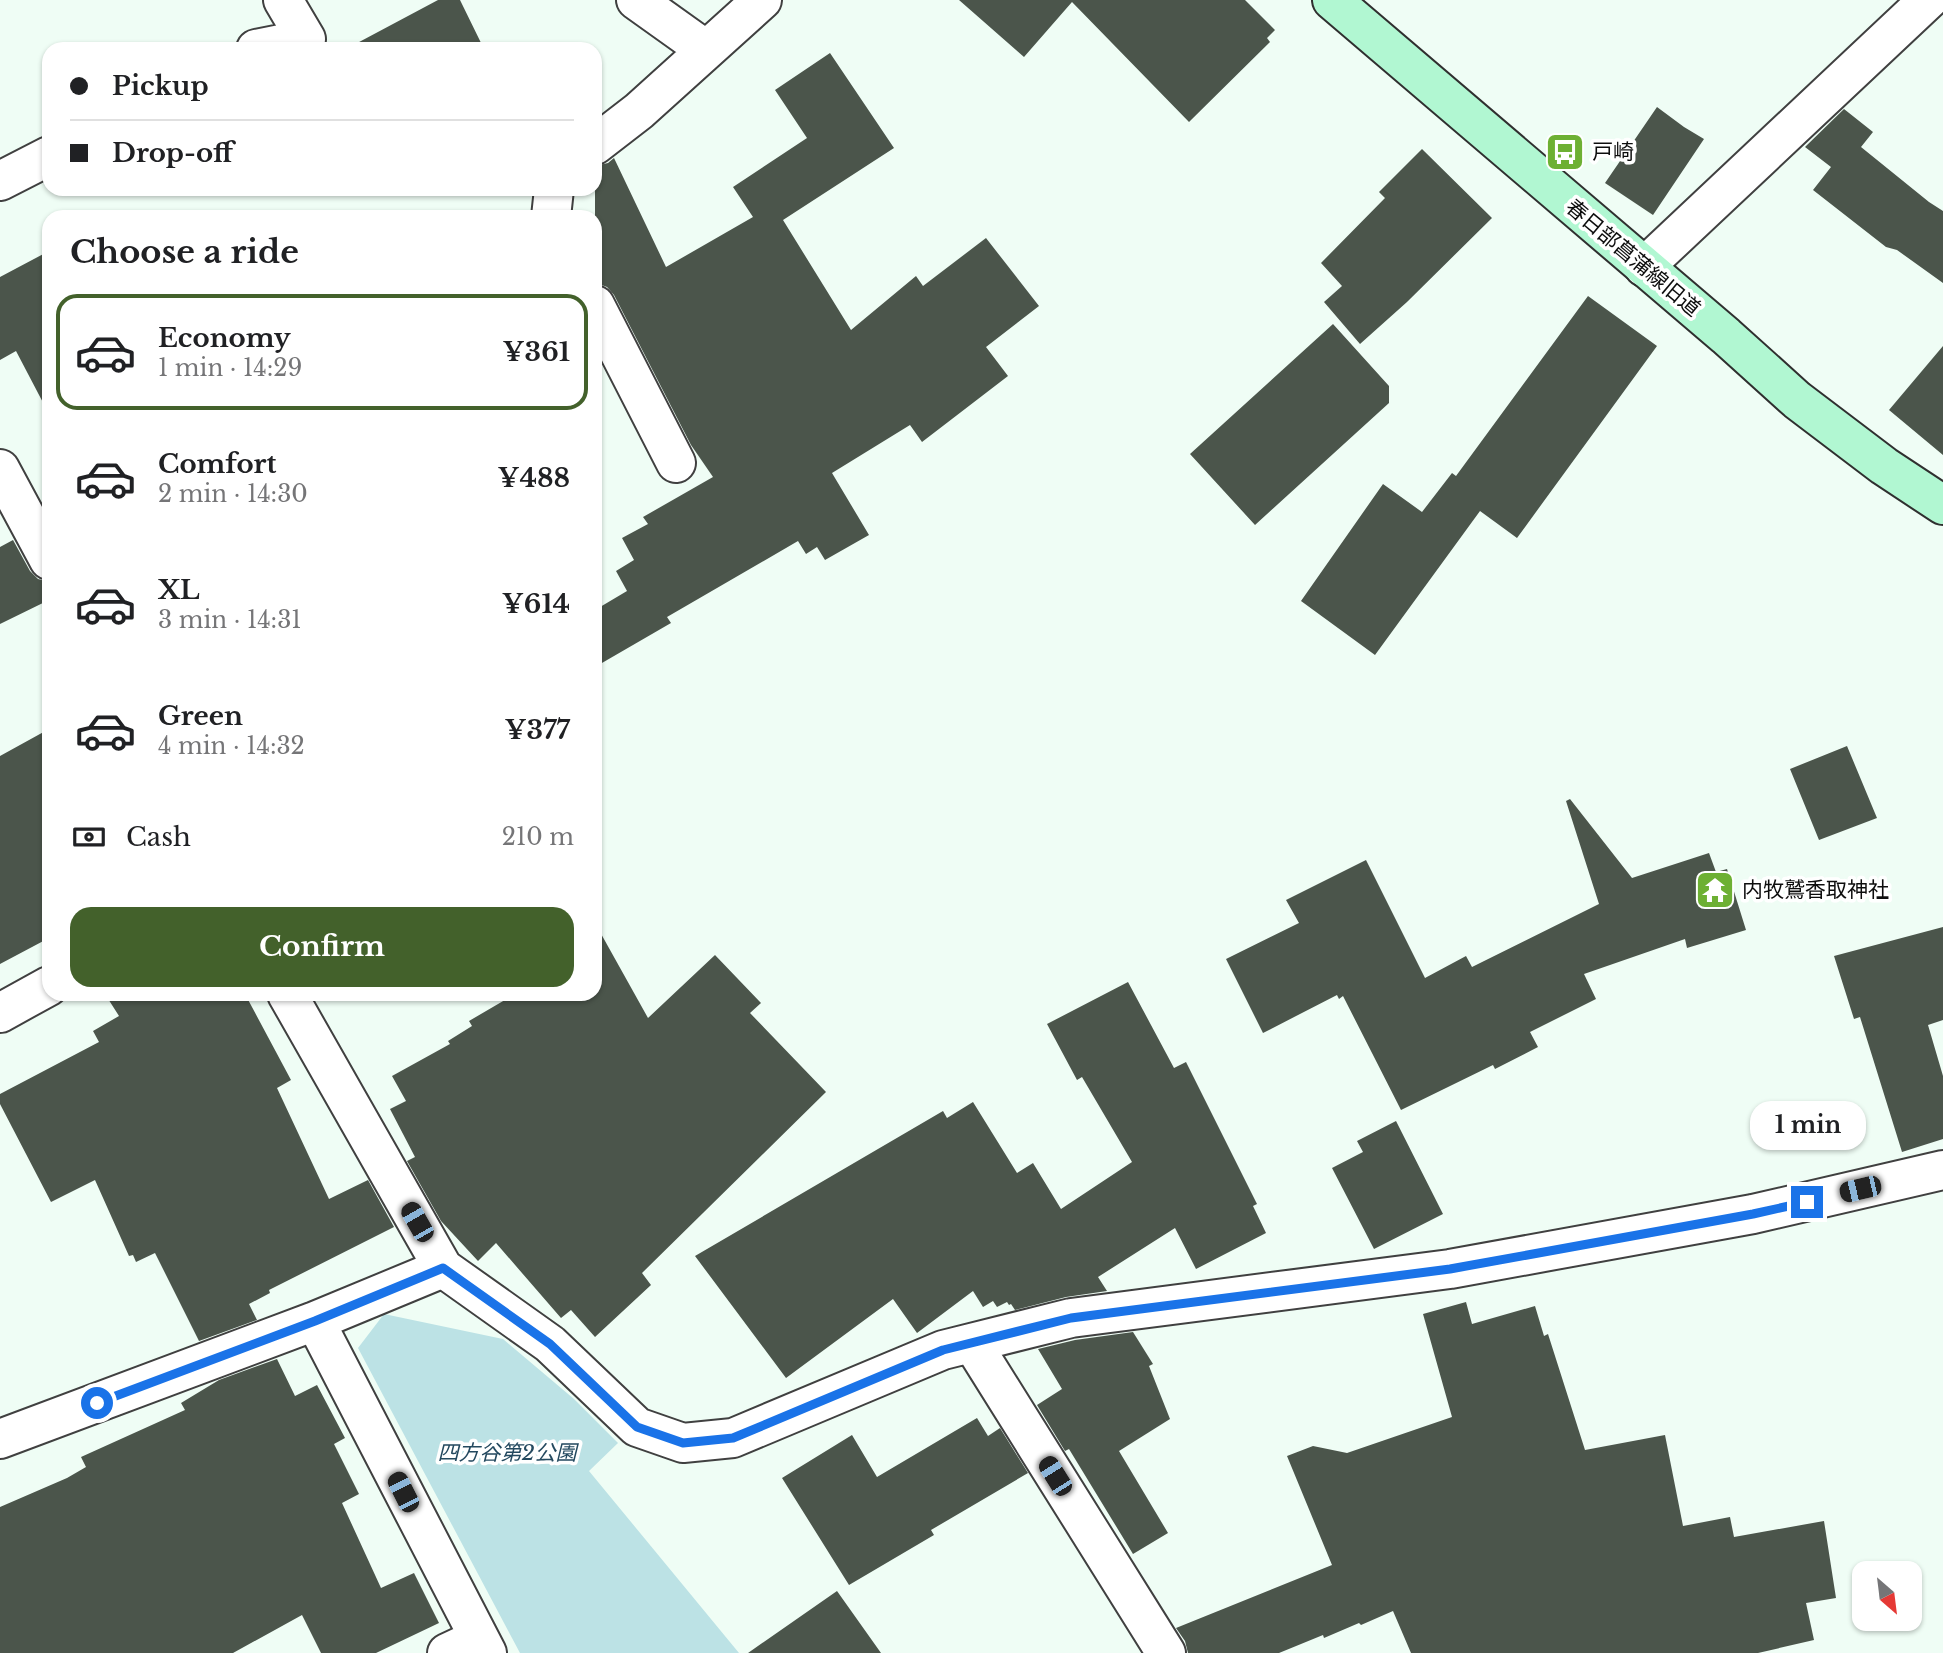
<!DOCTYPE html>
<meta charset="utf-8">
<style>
body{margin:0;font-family:"Libre Baskerville","Noto Sans JP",serif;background:#f2f2f2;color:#202124;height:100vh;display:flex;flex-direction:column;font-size:26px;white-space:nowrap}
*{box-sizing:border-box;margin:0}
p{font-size:23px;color:#757577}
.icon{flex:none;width:38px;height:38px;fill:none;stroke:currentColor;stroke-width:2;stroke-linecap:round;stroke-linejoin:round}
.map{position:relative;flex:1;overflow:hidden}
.side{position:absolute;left:42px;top:210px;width:560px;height:791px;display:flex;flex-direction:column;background:#fff;border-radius:21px;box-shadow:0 2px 5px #0004}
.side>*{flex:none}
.hud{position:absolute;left:42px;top:42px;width:560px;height:154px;border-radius:21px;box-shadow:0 2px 5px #0004;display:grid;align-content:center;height:154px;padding:0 28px;background:#fff}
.needle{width:46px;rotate:152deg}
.controls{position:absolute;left:1852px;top:1561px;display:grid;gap:14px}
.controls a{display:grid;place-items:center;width:70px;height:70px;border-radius:14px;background:#fff;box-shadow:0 2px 5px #0004;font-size:35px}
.end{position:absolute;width:32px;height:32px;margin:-16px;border:9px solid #1a73e8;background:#fff;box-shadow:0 0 0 4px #fff}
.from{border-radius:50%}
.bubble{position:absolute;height:49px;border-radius:21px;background:#fff;box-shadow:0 2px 5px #0004;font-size:23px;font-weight:700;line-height:49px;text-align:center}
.car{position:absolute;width:21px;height:42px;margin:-21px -10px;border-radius:9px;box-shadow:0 0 5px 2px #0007;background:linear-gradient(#222 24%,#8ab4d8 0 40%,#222 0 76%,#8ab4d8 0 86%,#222 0)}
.hud b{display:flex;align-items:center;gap:24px;height:66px;font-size:26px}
.hud b+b{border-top:2px solid #e0e0e0}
.hud i{width:18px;height:18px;background:#202124}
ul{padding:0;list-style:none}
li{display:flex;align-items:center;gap:21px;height:116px;margin:0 14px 10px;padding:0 14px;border:4px solid transparent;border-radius:21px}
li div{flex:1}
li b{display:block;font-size:26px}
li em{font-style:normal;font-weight:700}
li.on{border-color:#43612b}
li>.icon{width:63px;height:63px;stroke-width:1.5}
h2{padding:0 28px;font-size:32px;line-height:84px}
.pay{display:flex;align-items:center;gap:18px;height:77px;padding:0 28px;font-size:26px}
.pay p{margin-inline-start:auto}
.action{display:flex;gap:14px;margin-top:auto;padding:14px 28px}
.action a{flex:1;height:80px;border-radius:21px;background:#43612b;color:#fff;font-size:28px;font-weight:700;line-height:80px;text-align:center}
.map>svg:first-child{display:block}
.green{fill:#bce2e5}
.building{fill:#4b554b}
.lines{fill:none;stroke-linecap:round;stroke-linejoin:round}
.street-casing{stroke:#404040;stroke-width:42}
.secondary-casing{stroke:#2f2f2f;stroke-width:42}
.street{stroke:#fff;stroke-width:38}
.secondary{stroke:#b1f7d2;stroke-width:38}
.route{stroke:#1a73e8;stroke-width:9}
.labels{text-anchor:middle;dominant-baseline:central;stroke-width:7;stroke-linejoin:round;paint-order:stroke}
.poi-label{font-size:21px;fill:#0d0d0d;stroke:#fff;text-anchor:start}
.street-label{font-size:21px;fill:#0d0d0d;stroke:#fff}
.park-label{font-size:21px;font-style:italic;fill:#24495f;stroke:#fff}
</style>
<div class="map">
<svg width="1943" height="1653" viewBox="0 0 1943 1653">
<rect width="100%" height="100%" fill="#effdf5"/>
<path class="green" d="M384 1314 503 1339 574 1399 618 1443 589 1471 739 1653H520L358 1348Z"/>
<path class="building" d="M438 0H460L484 49H346Z
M959 0H1245L1275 30 1267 38 1270 42 1189 122 1072 2 1024 57Z
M830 53 894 148 783 220 851 330 916 276 923 286 986 238 1039 306 986 347 1008 376 922 442 910 425 832 473 869 535 825 560 817 547 806 554 798 541 667 617 671 623 595 667V610L627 591 616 571 634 560 622 538 648 524 643 517 713 477 691 445 614 295 607 287 599 284 595 275V166L608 163 614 158 666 267 753 217 733 187 807 138 775 90Z
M1657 107 1684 127 1704 139 1653 215 1605 183Z
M1844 109 1873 132 1861 147 1929 202 1943 211V283L1897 250 1886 247 1813 190 1831 167 1805 147Z
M1422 149 1492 218 1407 302 1360 344 1324 302 1342 286 1321 263 1385 198 1379 192Z
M49 251V414L16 351 0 360V277Z
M1588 296 1657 346 1517 538 1480 511 1375 655 1301 601 1383 484 1422 512 1452 473 1456 476Z
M1333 324 1389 386V403L1255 525 1190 454Z
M1943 346V455L1889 410Z
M13 540 30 571 38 579 49 582V600L0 624V547Z
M49 729V938L0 964V756Z
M1847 746 1877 818 1819 840 1790 769Z
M1570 799 1632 878 1709 853 1716 872 1727 869 1746 930 1687 948 1685 939 1584 974 1596 999 1530 1032 1538 1047 1495 1069 1493 1065 1401 1110 1343 996 1339 999 1337 995 1263 1033 1226 959 1299 923 1286 900 1366 860 1425 978 1466 956 1472 967 1599 904 1566 801Z
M595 923 648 1018 715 955 761 1003 750 1013 826 1092 642 1273 651 1285 595 1337 571 1310 561 1318 496 1243 478 1261 441 1221 407 1161 415 1157 390 1109 406 1101 392 1076 450 1044 448 1041 472 1026 469 1021 515 994H595Z
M1943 927V1020L1928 1025 1943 1076V1139L1902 1152 1860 1017 1854 1019 1834 956Z
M1128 982 1174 1068 1186 1062 1257 1204 1253 1206 1266 1233 1196 1269 1175 1228 1098 1277 1107 1291 1066 1297 1015 1310 1011 1304 1009 1305 1007 1302 997 1307 993 1301 983 1307 973 1291 917 1333 893 1299 786 1378 695 1256 943 1111 947 1118 973 1102 1017 1173 1033 1163 1061 1209 1132 1162 1082 1077 1077 1080 1047 1024Z
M105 994H245L291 1080 277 1088 329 1199 368 1180 394 1227 269 1290 270 1293 249 1304 257 1320 199 1341 155 1253 136 1262 133 1255 129 1256 95 1180 51 1202 0 1104V1094L99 1042 93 1031 119 1016Z
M1396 1121 1443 1214 1374 1249 1332 1168 1363 1152 1357 1141Z
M1466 1302 1472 1324 1535 1306 1544 1336 1548 1334 1585 1450 1665 1435 1683 1526 1730 1517 1734 1537 1824 1521 1836 1598 1806 1603 1814 1640 1758 1653H1411L1393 1611 1361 1625 1359 1623 1324 1638 1323 1635 1279 1653H1188L1185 1641 1176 1628 1332 1565 1287 1456 1313 1446 1347 1453 1452 1417 1423 1314Z
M1133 1332 1153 1364 1149 1366 1170 1419 1119 1451 1168 1533 1133 1554 1069 1449 1065 1451 1037 1405 1062 1389 1038 1349 1075 1340Z
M277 1359 295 1396 317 1385 345 1438 334 1444 359 1494 342 1503 381 1588 414 1573 439 1623 376 1653H321L302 1615 233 1653H0V1507L67 1478 86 1467 81 1457 185 1410 181 1403 219 1380Z
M977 1418 988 1436 1000 1428 1028 1473 931 1530 934 1535 849 1585 782 1478 852 1435 877 1477Z
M837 1591 881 1653H748Z"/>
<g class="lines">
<g class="street-casing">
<path id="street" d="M636 0 706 50
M256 49 306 39 283 0
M595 145 639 111 762 0
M0 181 49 156
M551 217 554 189
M1644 267 1928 0
M595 305 676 463
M0 469 49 560
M287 994 443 1268 550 1344 637 1427 683 1443 733 1438 943 1350 1071 1318 1450 1269 1753 1214 1943 1170
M0 1013 49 986
M315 1321 487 1653
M972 1343 1166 1653
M0 1439 315 1321 443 1268
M447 1653 479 1638"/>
</g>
<g class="secondary-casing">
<path id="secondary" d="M1332 0 1726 336 1797 400 1884 466 1943 505"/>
</g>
<use href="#street" class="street"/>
<use href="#secondary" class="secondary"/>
</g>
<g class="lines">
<path class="route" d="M97 1403 315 1321 443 1268 550 1344 637 1427 683 1443 733 1438 943 1350 1071 1318 1450 1269 1753 1214 1807 1202"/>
</g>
<defs>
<g id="bus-square" transform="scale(2.0125)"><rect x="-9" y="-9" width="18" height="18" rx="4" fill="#6db033" stroke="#fff"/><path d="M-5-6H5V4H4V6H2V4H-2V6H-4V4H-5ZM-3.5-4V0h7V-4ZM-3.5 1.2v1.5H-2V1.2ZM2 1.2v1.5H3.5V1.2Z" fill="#fff"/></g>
<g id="temple-square" transform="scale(2.0125)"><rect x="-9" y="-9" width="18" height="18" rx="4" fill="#6db033" stroke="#fff"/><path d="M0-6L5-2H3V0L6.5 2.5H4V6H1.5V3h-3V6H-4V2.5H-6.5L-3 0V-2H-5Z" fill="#fff"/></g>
</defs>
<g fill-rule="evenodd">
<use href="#bus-square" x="1565" y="152"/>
<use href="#temple-square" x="1715" y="890"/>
</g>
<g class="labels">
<g class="poi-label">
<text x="1592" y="152">戸崎</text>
<text x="1742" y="890">内牧鷲香取神社</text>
</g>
<g class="street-label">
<text transform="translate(1633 258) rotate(40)">春日部菖蒲線旧道</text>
</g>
<g class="park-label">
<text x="507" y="1453">四方谷第2公園</text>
</g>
</g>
</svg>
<div class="controls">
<a><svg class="needle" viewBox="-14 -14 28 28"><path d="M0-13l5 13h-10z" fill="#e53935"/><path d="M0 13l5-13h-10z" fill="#757577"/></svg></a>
</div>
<i class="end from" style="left:97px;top:1403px"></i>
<i class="end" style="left:1807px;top:1202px"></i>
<div class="bubble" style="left:1750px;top:1101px;width:116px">1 min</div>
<i class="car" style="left:1860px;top:1189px;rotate:257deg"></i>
<i class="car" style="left:417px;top:1222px;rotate:330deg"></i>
<i class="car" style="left:1055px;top:1476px;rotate:328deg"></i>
<i class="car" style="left:403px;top:1492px;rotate:333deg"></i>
<div class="hud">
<b><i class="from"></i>Pickup</b>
<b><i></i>Drop-off</b>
</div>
<section class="side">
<h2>Choose a ride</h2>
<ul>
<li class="on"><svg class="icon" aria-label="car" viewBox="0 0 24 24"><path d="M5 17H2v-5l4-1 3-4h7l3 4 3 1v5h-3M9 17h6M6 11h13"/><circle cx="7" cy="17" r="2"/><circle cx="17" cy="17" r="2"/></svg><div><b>Economy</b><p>1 min · 14:29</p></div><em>¥361</em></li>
<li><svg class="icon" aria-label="car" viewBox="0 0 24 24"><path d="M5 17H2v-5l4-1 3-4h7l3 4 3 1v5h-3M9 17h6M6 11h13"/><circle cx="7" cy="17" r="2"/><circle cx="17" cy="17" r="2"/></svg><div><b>Comfort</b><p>2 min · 14:30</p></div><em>¥488</em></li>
<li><svg class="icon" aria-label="car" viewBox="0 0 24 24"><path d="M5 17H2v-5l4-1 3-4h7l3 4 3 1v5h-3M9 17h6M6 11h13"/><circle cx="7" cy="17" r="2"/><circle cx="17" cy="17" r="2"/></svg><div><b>XL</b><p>3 min · 14:31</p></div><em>¥614</em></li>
<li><svg class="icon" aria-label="car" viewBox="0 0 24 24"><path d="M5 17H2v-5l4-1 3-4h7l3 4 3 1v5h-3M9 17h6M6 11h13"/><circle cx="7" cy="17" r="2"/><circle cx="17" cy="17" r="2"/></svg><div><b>Green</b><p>4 min · 14:32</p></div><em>¥377</em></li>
</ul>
<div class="pay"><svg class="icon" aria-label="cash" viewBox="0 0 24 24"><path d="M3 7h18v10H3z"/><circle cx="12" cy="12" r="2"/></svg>Cash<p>210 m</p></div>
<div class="action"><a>Confirm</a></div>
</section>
</div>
